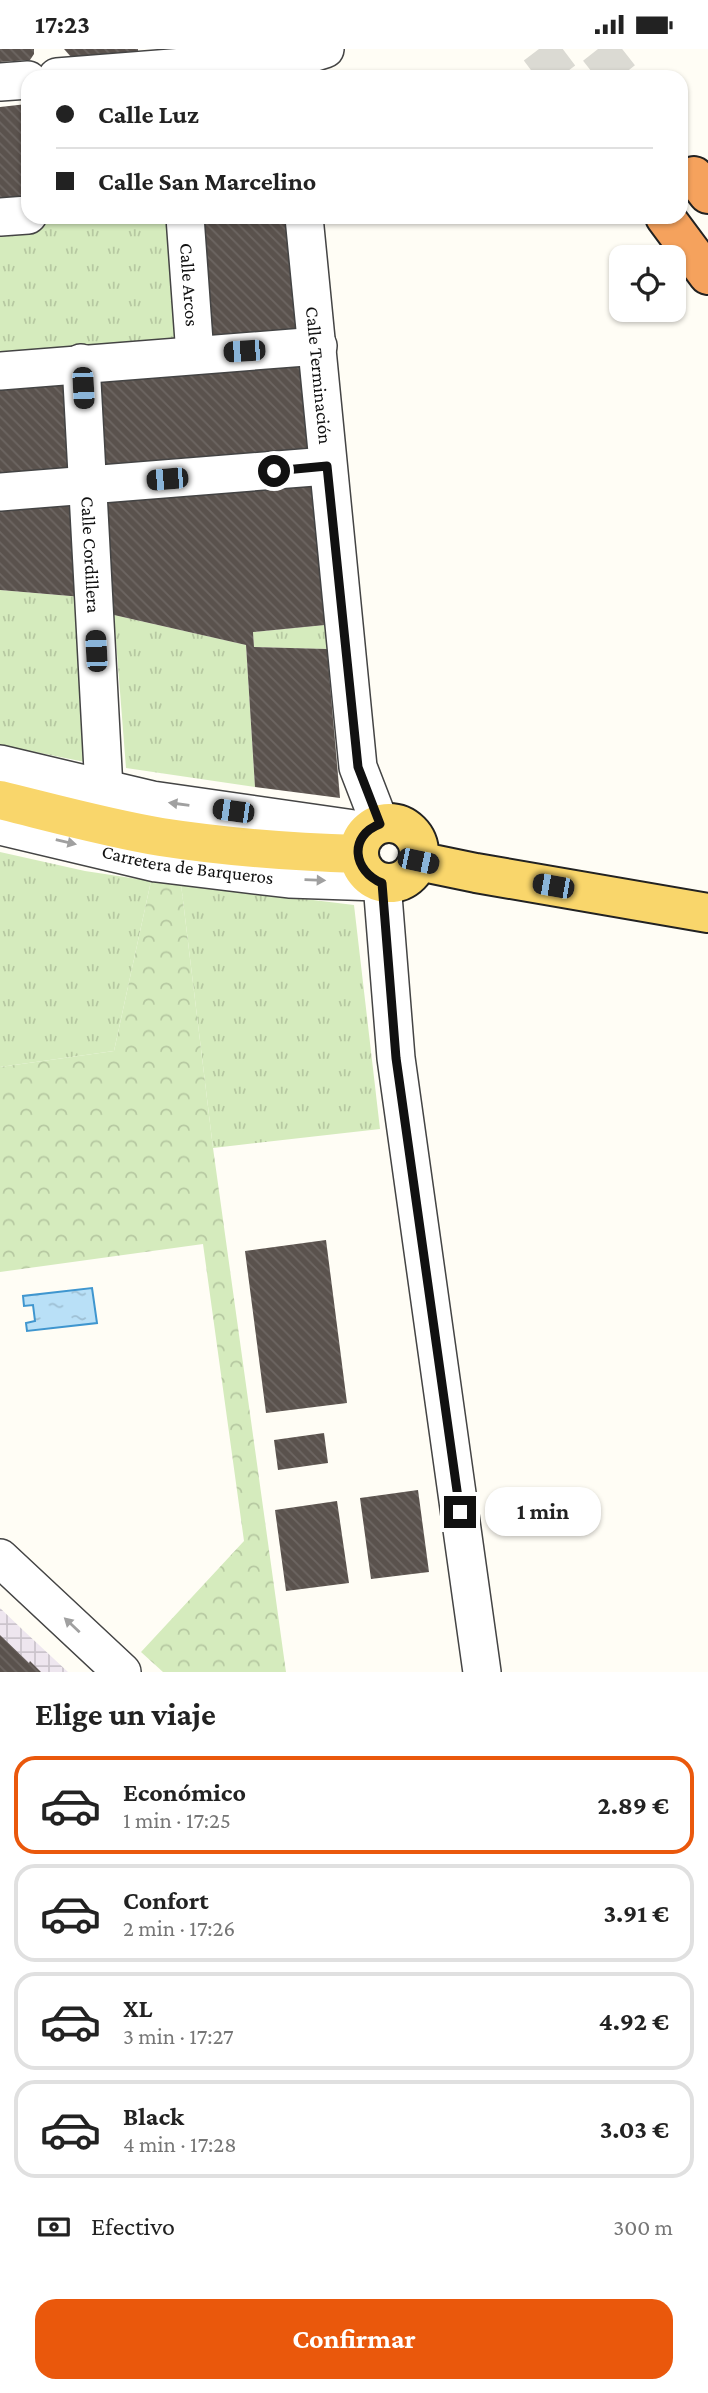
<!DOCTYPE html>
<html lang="es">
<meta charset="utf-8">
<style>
body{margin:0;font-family:"Crimson Pro",serif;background:#f6f6f6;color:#222;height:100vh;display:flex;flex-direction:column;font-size:26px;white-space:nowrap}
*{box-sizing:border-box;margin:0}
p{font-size:23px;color:#767676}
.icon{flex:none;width:38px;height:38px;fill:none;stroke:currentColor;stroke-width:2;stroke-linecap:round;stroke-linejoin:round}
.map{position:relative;height:1623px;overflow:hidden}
.sheet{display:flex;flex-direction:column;background:#fff;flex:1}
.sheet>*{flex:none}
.guide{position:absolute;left:21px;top:21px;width:667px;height:154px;border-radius:21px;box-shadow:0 2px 5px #0004;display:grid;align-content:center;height:154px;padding:0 35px;background:#fff}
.controls{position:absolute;left:609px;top:196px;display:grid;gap:14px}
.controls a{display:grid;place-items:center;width:77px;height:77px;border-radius:14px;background:#fff;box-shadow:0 2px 5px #0004;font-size:35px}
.end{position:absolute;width:32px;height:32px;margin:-16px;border:9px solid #111;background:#fff;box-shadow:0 0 0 4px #fff}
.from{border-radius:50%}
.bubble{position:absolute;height:49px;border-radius:21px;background:#fff;box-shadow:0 2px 5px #0004;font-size:23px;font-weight:700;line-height:49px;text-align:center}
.car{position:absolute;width:21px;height:42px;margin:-21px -10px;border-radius:9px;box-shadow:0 0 5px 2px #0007;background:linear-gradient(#222 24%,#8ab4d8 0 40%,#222 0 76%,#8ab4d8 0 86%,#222 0)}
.guide b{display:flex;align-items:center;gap:24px;height:66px;font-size:26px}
.guide b+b{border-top:2px solid #e0e0e0}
.guide i{width:18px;height:18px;background:#222}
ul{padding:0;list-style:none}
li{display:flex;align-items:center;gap:21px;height:98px;margin:0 14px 10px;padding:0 21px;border:4px solid #e0e0e0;border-radius:21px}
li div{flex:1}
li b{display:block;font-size:26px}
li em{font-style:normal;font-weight:700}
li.selected{border-color:#ea580c}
li>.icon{width:63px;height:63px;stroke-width:1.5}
h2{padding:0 35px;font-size:32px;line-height:84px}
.pay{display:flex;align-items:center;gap:18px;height:77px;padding:0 35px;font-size:26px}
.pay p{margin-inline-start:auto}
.action{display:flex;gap:14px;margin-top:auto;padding:14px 35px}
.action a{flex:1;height:80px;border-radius:21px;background:#ea580c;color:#fff;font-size:28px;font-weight:700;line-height:80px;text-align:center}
.status{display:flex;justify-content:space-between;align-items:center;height:49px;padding:0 35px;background:#fff;direction:ltr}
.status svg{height:19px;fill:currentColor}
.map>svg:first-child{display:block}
.industrial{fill:url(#industrial-grid)}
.grass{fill:url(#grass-tufts)}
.park{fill:url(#park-crowns)}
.water{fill:url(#water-ripples);stroke:#3f96cf;stroke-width:2}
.building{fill:url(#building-back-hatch)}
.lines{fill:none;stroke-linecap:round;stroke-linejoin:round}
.highway-tunnel{stroke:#dbdad3;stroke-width:38;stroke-dasharray:38 19;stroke-linecap:butt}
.minor-casing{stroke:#444;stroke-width:40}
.major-casing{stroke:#222;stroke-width:42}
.highway-casing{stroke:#222;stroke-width:42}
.minor{stroke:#fff;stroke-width:37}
.major{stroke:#f9d66b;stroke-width:38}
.highway{stroke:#f5a25d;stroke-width:38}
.oneway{fill:#a0a0a0}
.route{stroke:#111;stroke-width:9}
.labels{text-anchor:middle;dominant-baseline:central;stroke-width:7;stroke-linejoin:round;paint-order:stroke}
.street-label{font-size:19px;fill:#111;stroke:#fff}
</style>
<div class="status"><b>17:23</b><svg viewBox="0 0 49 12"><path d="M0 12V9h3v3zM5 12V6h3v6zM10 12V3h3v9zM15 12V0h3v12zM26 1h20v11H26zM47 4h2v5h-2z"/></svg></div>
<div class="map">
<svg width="708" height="1623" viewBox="0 0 708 1623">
<defs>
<pattern id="industrial-grid" width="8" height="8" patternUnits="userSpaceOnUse" patternTransform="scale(1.75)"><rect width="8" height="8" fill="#eee6ef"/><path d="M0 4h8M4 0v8" fill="none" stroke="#cbc4cc"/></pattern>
<pattern id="grass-tufts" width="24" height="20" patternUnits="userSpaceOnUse" patternTransform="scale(1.75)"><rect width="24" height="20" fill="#d5ebbd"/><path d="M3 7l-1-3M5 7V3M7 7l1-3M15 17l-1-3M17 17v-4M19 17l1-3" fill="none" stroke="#b6c8a1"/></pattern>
<pattern id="park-crowns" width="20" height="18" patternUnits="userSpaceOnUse" patternTransform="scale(1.75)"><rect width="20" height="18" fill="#d5ebbd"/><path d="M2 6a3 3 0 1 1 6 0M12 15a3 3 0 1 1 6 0" fill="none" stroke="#b6c8a1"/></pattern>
<pattern id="water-ripples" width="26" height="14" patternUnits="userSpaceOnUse" patternTransform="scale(1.75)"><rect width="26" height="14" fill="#b9e0f7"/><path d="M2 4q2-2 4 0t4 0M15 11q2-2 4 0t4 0" fill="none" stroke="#9ebfd3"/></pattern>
<pattern id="building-back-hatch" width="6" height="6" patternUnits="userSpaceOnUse" patternTransform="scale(1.75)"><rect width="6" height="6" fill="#5a524d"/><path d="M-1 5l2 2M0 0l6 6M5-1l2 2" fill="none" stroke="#6d6662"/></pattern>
</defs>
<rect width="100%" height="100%" fill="#fffdf5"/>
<path class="industrial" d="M0 1559 24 1582 68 1623H0Z"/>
<path class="grass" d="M154 168H173L184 293 0 307V178Z
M0 541 82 548 95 715 0 696Z
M114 566 246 596 255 738 126 719Z
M325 576 327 600 254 598 253 583Z
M0 803 85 822 151 832 114 1002 0 1018Z
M181 835 354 856 380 1080 213 1099Z"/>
<path class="park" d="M151 832 181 835 213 1099 286 1623H163L141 1603 244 1492 203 1195 0 1223V1018L114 1002Z"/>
<path class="water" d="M92 1239 97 1274 27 1282 26 1274 35 1272 33 1256 24 1257 23 1247Z"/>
<path class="building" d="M0 0H34V5L30 11 0 13Z
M64 0H138V2L71 8Z
M27 55 28 149 0 152V58Z
M196 168H289L299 284 206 292Z
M301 313 309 406 102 423 95 329Z
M63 332 71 425 0 430V337Z
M312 436 325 576 253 583 254 598 327 600 340 749 255 738 246 596 114 566 105 452Z
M74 455 82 548 0 541V461Z
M326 1191 347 1354 266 1364 245 1202Z
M324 1384 328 1414 278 1421 274 1391Z
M418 1441 429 1523 371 1530 360 1449Z
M337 1452 349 1534 286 1542 275 1461Z
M0 1586 29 1614 30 1612 41 1623H0Z"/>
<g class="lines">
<path class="highway-tunnel" d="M539 0 560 28
M598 0 620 28"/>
<g class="minor-casing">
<g id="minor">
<path d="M57 28 297 9 325 0"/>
<path d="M0 33 28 31"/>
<path d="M0 168 28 166"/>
<path id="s1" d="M185 168 195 306"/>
<path id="s2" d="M304 168 358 718 380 775"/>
<path id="s3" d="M81 314 104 740"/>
<path d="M0 322 318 297"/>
<path d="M0 443 327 417"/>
<path d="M0 715 152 751 368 782"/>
<path id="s4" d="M0 777 156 814 289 830 378 833"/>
<path d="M382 834 396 1009 482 1623"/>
<path d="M0 1509 122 1623"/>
</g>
</g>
<g class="major-casing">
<path id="major" d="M0 751C53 764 107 779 161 788 226 798 292 803 358 805
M359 804a30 30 0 1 1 60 0a30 30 0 1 1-60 0Z
M418 812 476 824 708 864"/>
</g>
<g class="highway-casing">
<path id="highway" d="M694 127 708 145
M665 168 708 226"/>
</g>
<use href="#minor" class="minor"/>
<use href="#major" class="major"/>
<use href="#highway" class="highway"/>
</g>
<defs><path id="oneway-solid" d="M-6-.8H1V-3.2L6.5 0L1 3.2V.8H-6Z" transform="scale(1.75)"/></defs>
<g class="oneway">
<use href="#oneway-solid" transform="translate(179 755) rotate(-172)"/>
<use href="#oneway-solid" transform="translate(66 793) rotate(13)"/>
<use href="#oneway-solid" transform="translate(315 831) rotate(2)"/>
<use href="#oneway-solid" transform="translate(72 1576) rotate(-137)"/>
</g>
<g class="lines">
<path class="route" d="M274 422 327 417 358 718 380 775C348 787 353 822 382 834L396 1009 460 1463"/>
</g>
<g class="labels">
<g class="street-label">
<text stroke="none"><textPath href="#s1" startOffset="68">Calle Arcos</textPath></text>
<text stroke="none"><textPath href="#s2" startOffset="159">Calle Terminación</textPath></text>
<text stroke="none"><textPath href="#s3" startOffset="192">Calle Cordillera</textPath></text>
<text stroke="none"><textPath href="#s4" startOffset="192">Carretera de Barqueros</textPath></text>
</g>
</g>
</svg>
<div class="controls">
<a><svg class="icon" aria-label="locate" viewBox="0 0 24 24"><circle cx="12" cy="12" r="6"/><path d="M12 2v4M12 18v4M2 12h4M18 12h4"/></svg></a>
</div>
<i class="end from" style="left:274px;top:422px"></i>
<i class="end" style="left:460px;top:1463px"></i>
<div class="bubble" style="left:485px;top:1438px;width:116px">1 min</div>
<i class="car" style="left:244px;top:302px;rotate:266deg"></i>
<i class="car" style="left:83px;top:339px;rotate:177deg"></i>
<i class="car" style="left:167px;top:430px;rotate:265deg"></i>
<i class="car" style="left:96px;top:602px;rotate:357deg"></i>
<i class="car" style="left:233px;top:762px;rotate:278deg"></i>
<i class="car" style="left:418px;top:812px;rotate:102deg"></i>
<i class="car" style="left:553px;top:837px;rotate:280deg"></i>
<div class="guide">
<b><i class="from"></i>Calle Luz</b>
<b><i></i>Calle San Marcelino</b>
</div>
</div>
<section class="sheet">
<h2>Elige un viaje</h2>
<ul>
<li class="selected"><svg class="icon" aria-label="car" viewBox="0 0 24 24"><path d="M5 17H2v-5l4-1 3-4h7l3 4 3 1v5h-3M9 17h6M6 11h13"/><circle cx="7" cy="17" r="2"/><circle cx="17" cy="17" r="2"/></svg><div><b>Económico</b><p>1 min · 17:25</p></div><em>2.89 €</em></li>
<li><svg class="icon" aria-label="car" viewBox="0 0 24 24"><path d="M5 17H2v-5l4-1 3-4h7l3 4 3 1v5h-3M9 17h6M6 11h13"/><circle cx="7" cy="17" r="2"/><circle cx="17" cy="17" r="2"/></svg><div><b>Confort</b><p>2 min · 17:26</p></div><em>3.91 €</em></li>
<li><svg class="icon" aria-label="car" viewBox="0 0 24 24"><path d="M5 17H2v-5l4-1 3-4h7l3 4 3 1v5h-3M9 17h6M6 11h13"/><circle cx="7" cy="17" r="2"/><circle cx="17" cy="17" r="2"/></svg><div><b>XL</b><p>3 min · 17:27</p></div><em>4.92 €</em></li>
<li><svg class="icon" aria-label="car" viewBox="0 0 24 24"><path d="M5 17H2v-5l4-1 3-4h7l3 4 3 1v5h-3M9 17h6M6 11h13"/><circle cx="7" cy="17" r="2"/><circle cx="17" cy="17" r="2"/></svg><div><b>Black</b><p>4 min · 17:28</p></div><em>3.03 €</em></li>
</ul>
<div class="pay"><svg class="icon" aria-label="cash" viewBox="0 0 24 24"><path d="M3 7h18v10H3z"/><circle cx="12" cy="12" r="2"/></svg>Efectivo<p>300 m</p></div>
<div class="action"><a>Confirmar</a></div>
</section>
